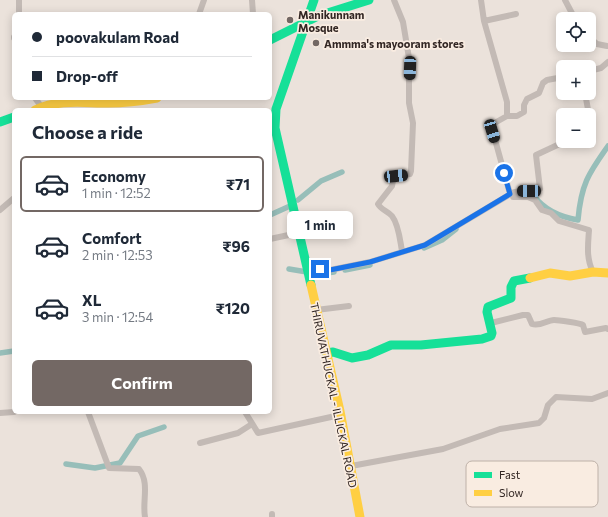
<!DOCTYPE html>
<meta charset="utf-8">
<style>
body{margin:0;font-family:Commissioner,sans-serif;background:#f2f2f3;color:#1f2937;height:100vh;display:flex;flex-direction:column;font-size:15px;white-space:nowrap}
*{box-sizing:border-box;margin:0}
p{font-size:13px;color:#747a83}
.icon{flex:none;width:22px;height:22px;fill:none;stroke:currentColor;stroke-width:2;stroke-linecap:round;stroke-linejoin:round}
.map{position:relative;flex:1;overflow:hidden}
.sheet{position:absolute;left:12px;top:108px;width:260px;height:306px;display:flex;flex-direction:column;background:#fff;border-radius:6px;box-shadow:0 2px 10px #0003}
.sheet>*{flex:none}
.guide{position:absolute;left:12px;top:12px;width:260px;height:88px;border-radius:6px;box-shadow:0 2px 10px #0003;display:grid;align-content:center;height:88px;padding:0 20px;background:#fff}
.fabs{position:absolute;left:556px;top:12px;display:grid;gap:8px}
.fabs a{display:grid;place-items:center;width:40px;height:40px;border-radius:6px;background:#fff;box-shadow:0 2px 10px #0003;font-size:20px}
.end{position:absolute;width:18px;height:18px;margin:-9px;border:5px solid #1a73e8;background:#fff;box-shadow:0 0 0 2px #fff}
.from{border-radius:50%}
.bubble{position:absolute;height:28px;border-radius:6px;background:#fff;box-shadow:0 2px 10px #0003;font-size:13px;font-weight:700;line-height:28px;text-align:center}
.car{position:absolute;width:12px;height:24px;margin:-12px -6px;border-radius:5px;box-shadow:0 0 3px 1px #0007;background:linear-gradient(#222 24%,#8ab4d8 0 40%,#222 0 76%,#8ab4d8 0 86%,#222 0)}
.guide b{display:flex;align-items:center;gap:14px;height:38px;font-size:15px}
.guide b+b{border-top:1px solid #e0e1e3}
.guide i{width:10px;height:10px;background:#1f2937}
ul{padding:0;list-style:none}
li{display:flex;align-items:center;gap:12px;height:56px;margin:0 8px 6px;padding:0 12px;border:2px solid transparent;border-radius:6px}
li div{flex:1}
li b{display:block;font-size:15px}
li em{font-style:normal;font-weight:700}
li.current{border-color:#736864}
li>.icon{width:36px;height:36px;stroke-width:1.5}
h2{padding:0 20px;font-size:18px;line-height:48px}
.cta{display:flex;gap:8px;margin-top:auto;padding:8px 20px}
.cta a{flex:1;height:46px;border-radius:6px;background:#736864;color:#fff;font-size:16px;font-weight:700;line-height:46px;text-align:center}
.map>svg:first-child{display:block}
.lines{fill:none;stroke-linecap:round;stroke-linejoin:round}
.canal{stroke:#97beb9;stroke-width:5.5}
.street{stroke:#c3bab5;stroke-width:6}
.fast{stroke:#16e098;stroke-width:9}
.slow{stroke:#ffcf43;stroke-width:9}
.route{stroke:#1a73e8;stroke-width:5}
.poi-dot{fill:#736864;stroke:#f9ece1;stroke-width:1.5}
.labels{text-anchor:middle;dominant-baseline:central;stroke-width:3.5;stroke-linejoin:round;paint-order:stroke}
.poi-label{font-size:11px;font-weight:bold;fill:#332724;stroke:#f9ece1;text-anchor:start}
.street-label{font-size:11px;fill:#332724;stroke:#f9ece1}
.key{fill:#f9ece1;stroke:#beb1a8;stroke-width:1}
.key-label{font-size:11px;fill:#332724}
</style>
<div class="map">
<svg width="608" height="517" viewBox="0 0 608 517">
<rect width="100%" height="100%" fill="#ebe2db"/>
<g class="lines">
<path class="canal" d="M523 194 534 196C545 211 560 217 578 220 581 185 588 174 608 146
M298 200 321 181 342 172
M270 215 290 206
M424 248 442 240 456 229
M289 269 319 274 334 272
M345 270 370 265
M0 353 14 351
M66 464 95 468 120 463 138 436 164 427"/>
<path class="street" d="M252 0 253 14
M394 0 403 22 409 58V103L413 123 411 171 410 174 394 176 392 186 378 204C381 210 388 211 392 216 399 225 400 241 402 251
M481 0 484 21 507 102V116L491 125 510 194
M565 0 575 19
M19 14V0
M199 14 204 0
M484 21 516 14
M14 37V38
M589 37 597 44 607 46
M589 71 601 68 608 62
M585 93 589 115
M35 98 43 109
M589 115V124
M507 116H517L524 112V105L527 99 539 93 543 83 547 80 563 77
M512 193 513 197H528L535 200 542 210 551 213 559 221 589 230C588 245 586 258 593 272
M0 210 14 198
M270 239 298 233
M305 264 320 269 330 270 370 262 425 245 512 193C521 189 532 194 540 189L536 155 566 141
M316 310 349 306
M491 323 523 315H528L532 324C540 327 547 320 554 320 558 320 580 323 583 325L585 332 606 328 608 329
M88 412 109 468 139 469C150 483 142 501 145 517
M245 412 258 433 340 415
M0 413 14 412
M200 443 238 433 252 424
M351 466 443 449 500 429 539 423 544 418 548 405 556 397 592 399 608 393
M272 514V517"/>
<path class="fast" d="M270 40 318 16 369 0
M0 122 14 117
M311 285 275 128 276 109 314 0
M326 353 333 352 352 358 368 355 391 345H421L482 339 491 336 492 333 487 312 488 307 511 298V287L514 281 530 278"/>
<path class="slow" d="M35 110C59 99 83 103 108 103 125 103 141 101 157 98
M530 278 550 273 570 276 593 272 608 273
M311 285 340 411 360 517"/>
</g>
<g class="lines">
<path class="route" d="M320 269 330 270 370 262 425 245 510 194 504 173"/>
</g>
<g class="poi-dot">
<circle cx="290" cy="20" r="4"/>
<circle cx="316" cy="43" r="4"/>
</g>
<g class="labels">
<g class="poi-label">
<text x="298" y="14">Manikunnam<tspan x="298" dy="13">Mosque</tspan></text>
<text x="324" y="43">Ammma's mayooram stores</text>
</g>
<g class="street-label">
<text transform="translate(334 395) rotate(78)">THIRUVATHUCKAL - ILLICKAL ROAD</text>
</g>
</g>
<rect x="466" y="461" width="132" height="46" rx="6" class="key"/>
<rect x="474" y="472" width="18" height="6" fill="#16e098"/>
<rect x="474" y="490" width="18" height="6" fill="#ffcf43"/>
<g class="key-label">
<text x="499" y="479">Fast</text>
<text x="499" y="497">Slow</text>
</g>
</svg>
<div class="fabs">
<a><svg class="icon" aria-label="locate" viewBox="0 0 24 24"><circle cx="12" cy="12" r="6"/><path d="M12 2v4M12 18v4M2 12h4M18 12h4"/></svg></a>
<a>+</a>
<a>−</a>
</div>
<i class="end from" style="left:504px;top:173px"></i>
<i class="end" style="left:320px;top:269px"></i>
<div class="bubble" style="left:287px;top:211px;width:66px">1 min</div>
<i class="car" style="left:410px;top:68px;rotate:182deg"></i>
<i class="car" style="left:492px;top:131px;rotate:163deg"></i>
<i class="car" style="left:396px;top:176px;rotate:84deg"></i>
<i class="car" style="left:529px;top:191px;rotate:270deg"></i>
<div class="guide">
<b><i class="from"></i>poovakulam Road</b>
<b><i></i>Drop-off</b>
</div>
<section class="sheet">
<h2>Choose a ride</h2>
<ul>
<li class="current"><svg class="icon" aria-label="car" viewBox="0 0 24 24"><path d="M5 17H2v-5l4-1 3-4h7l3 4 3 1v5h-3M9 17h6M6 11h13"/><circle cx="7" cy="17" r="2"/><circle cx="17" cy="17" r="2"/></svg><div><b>Economy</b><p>1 min · 12:52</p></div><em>₹71</em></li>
<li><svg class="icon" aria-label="car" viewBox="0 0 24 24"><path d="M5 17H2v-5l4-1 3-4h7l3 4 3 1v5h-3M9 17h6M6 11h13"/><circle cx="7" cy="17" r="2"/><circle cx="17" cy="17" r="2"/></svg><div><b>Comfort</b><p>2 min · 12:53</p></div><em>₹96</em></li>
<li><svg class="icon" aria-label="car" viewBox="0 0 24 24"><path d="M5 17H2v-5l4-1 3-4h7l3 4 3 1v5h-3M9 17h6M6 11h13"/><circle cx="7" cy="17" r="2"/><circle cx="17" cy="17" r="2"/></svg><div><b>XL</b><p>3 min · 12:54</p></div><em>₹120</em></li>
</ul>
<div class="cta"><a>Confirm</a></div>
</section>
</div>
